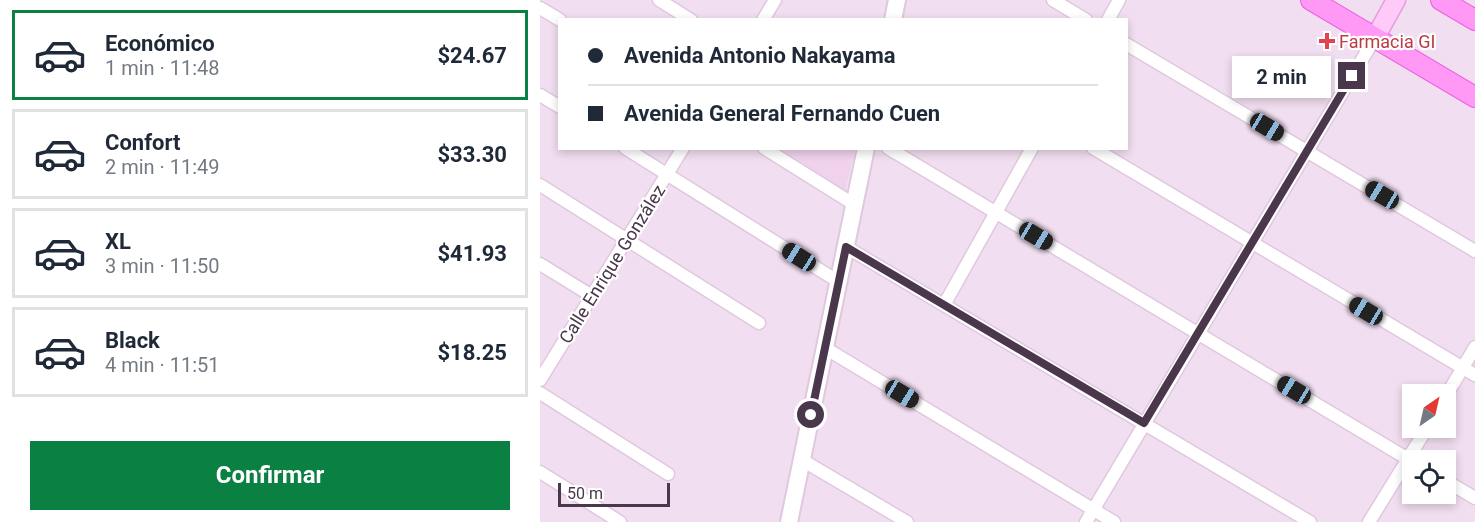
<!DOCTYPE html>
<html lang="es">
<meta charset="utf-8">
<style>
body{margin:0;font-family:Roboto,sans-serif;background:#f6f6f7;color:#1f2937;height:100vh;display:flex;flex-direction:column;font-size:22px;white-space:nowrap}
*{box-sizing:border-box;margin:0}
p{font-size:20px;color:#747a83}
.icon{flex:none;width:33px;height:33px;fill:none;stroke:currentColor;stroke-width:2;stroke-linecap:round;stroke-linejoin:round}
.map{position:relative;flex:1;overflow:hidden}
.sheet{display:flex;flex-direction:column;background:#fff;width:540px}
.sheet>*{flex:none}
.hud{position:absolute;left:18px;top:18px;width:570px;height:132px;border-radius:0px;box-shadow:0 3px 9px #0003;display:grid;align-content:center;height:132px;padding:0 30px;background:#fff}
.needle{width:39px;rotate:34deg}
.buttons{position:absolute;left:862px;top:384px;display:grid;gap:12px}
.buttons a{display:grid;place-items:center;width:54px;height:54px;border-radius:0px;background:#fff;box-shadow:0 3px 9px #0003;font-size:30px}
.scale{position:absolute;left:18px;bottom:15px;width:112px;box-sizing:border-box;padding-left:6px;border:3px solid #4a374b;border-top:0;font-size:16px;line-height:21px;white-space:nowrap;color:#4a374b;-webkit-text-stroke:4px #fff;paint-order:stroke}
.end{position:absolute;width:27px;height:27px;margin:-14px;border:8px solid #4a374b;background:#fff;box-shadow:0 0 0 3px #fff}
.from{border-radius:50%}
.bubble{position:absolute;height:42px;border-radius:0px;background:#fff;box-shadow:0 3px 9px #0003;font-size:20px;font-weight:700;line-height:42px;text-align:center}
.car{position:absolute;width:18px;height:36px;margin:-18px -9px;border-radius:8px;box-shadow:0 0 4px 2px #0007;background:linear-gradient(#222 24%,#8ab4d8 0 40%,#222 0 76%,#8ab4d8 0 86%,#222 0)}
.hud b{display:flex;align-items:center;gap:21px;height:57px;font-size:22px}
.hud b+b{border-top:2px solid #e0e1e3}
.hud i{width:15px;height:15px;background:#1f2937}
ul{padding:10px 0 0;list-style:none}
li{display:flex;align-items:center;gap:18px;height:90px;margin:0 12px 9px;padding:0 18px;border:3px solid #e0e1e3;border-radius:0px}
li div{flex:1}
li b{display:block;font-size:22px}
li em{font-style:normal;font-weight:700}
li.current{border-color:#0b8043}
li>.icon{width:54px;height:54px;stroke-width:1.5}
.action{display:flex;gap:12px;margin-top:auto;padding:12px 30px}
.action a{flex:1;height:69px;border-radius:0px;background:#0b8043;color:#fff;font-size:24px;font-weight:700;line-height:69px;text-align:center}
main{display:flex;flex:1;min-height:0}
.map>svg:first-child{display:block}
.residential{fill:#f1def0;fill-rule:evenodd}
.education{fill:#f0d2ed}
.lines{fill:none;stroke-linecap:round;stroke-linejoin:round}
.minor-casing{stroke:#e0c8df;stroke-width:15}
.tertiary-casing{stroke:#e0c8df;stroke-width:20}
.secondary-casing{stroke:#e69ddd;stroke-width:21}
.primary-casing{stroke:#ee5fe3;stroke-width:22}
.minor{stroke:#fff;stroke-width:12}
.tertiary{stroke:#fff;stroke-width:16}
.secondary{stroke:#ffcaf8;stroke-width:18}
.primary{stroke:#ff99f5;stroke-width:20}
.route{stroke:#4a374b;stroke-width:8}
.health-dot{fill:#e0444e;stroke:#fff;stroke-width:2}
.labels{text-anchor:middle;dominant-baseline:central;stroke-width:4.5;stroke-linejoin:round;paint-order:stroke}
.health-label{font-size:18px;fill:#be3a42;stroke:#fff;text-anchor:start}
.street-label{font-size:18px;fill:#4a374b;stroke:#fff}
</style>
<main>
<section class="sheet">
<ul>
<li class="current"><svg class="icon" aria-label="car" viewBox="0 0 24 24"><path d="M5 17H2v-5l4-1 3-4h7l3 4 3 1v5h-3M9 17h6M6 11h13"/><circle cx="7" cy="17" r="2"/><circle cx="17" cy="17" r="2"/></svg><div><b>Económico</b><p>1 min · 11:48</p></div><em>$24.67</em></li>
<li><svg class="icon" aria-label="car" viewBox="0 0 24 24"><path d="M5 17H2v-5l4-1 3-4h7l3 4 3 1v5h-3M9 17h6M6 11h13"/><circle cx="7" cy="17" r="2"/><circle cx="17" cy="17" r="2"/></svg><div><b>Confort</b><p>2 min · 11:49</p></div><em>$33.30</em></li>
<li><svg class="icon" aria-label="car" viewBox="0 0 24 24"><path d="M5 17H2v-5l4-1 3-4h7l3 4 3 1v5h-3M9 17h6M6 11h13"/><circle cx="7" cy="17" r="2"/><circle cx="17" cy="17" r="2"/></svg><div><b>XL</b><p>3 min · 11:50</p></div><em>$41.93</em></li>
<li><svg class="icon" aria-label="car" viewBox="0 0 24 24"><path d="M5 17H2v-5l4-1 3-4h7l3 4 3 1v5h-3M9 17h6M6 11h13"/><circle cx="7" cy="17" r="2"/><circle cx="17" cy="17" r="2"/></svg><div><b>Black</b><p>4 min · 11:51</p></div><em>$18.25</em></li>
</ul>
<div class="action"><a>Confirmar</a></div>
</section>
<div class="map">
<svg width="935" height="522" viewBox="0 0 935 522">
<rect width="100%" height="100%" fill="#f6e9f5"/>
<path class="residential" d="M0 0H935V522H0ZM20 20H586V148H20ZM873 394H906V428H873ZM873 460H906V494H873Z"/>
<path class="education" d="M239 149H315L305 191Z"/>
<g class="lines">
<g class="minor-casing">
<path id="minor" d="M119 0 151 20
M513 0 546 20
M0 8 20 20
M223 20 235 0
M568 20 579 0
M586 44 935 251
M0 95 20 107
M85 148 299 282
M224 148 315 205
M348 148 873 462
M553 148 935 375
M0 185 219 323
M306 247 770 522
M0 264 52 296
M404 305 492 148
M285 348 574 522
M0 380 143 148
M0 393 128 474
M906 396 935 347
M262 460 367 522
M0 472 80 522
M906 481 935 498
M546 522C642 360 738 199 835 38
M829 522 887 428"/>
</g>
<g class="tertiary-casing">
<path id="tertiary" d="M353 20 357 0
M249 522 326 148"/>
</g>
<g class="secondary-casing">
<path id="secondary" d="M835 38 856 0"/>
</g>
<g class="primary-casing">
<path id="primary" d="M771 0 935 97
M901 0 935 20"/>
</g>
<use href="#minor" class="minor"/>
<use href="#tertiary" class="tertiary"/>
<use href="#secondary" class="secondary"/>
<use href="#primary" class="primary"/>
</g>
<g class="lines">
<path class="route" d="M271 415 306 247 604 423C674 307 743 191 812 76"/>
</g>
<path class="health-dot" d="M784 32h6v6h6v6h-6v6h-6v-6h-6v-6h6z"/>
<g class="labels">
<g class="health-label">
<text x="799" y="41">Farmacia GI</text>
</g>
<g class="street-label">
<text transform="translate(72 264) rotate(-58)">Calle Enrique González</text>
</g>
</g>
</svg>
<div class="buttons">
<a><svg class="needle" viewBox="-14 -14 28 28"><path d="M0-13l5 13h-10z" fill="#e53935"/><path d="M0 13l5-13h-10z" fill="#747a83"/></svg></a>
<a><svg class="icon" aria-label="locate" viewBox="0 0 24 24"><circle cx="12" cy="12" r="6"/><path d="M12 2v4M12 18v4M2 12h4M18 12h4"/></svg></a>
</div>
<div class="scale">50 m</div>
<i class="end from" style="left:271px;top:415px"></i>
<i class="end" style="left:812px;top:76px"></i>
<div class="bubble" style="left:692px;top:56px;width:99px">2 min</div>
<i class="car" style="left:727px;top:127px;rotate:121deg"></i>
<i class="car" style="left:842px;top:195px;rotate:301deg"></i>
<i class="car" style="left:496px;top:236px;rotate:121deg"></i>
<i class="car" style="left:259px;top:257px;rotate:302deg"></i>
<i class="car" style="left:826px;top:311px;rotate:301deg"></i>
<i class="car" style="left:754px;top:390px;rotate:301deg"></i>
<i class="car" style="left:362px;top:394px;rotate:121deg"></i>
<div class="hud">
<b><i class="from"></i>Avenida Antonio Nakayama</b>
<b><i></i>Avenida General Fernando Cuen</b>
</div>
</div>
</main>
